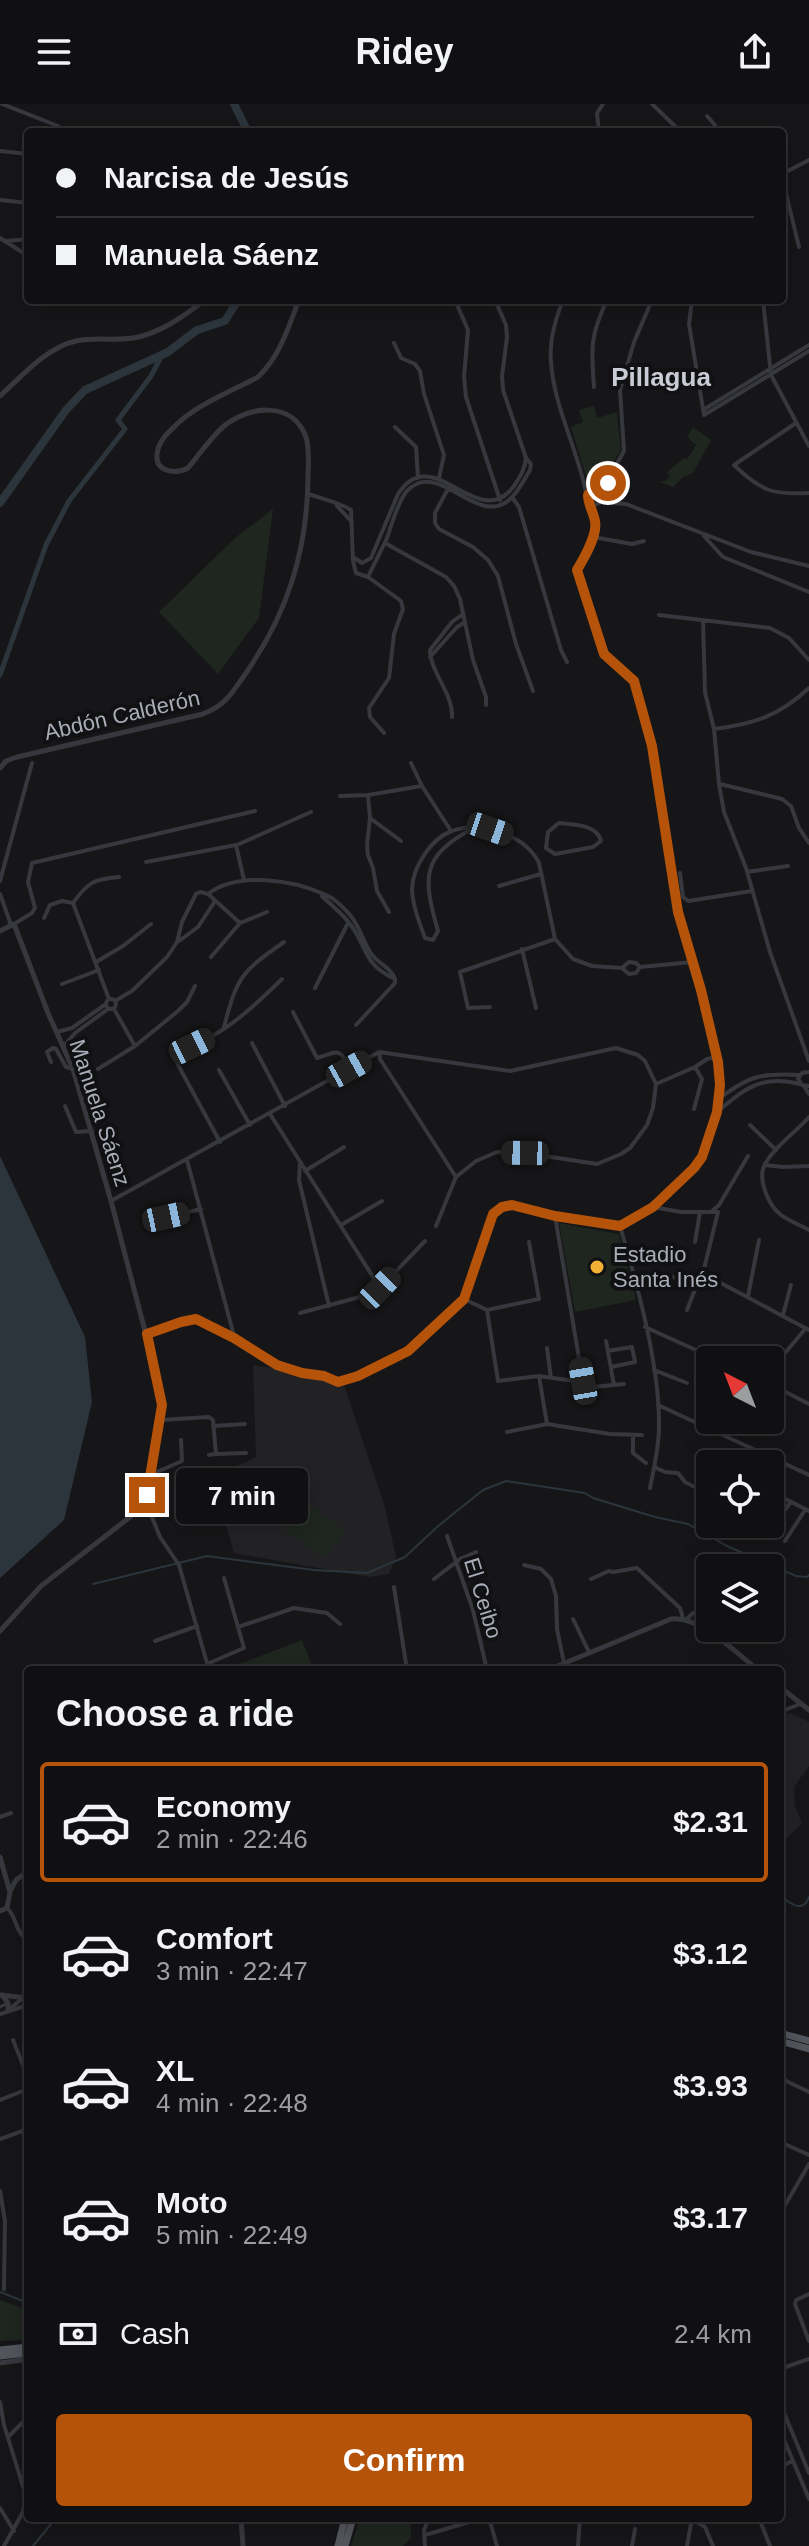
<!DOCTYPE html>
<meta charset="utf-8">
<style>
body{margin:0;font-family:Arial,sans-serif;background:#19191b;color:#f1f3f6;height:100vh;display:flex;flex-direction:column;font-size:30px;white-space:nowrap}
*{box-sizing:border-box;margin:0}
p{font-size:26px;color:#9c9d9f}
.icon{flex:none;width:44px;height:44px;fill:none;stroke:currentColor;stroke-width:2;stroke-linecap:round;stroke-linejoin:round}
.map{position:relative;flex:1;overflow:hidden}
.sheet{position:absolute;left:24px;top:1562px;width:760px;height:856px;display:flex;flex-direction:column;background:#101012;border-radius:8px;box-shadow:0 4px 20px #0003,0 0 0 2px #303032}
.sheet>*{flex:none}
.hud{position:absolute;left:24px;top:24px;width:762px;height:176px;border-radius:8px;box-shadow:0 4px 20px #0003,0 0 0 2px #303032;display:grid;align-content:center;height:176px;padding:0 32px;background:#101012}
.needle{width:52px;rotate:318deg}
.fabs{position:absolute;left:696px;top:1242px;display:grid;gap:16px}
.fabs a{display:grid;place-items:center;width:88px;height:88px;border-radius:8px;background:#101012;box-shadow:0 4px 20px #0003,0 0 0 2px #303032;font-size:40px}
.end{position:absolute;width:36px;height:36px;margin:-18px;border:10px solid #b45309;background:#fff;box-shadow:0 0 0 4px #fff}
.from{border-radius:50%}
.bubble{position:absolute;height:56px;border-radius:8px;background:#101012;box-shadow:0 4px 20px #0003,0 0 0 2px #303032;font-size:26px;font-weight:600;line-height:56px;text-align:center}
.car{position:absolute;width:24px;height:48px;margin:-24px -12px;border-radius:10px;box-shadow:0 0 6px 2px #0007;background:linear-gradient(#222 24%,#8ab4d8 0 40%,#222 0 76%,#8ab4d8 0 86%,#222 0)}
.hud b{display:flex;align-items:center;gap:28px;height:76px;font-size:30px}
.hud b+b{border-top:2px solid #303032}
.hud i{width:20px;height:20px;background:#f1f3f6}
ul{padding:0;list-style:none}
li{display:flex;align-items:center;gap:24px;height:120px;margin:0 16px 12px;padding:0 16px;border:4px solid transparent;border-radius:8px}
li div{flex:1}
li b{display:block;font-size:30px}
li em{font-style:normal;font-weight:600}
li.current{border-color:#b45309}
li>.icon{width:72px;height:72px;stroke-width:1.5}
h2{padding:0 32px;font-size:36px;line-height:96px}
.pay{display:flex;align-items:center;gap:20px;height:88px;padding:0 32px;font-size:30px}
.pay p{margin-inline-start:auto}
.button{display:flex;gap:16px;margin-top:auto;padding:16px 32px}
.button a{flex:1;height:92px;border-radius:8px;background:#b45309;color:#fff;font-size:32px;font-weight:600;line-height:92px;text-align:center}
header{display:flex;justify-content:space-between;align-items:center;height:104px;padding:0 32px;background:#101012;font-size:36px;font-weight:600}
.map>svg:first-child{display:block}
.built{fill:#222225}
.green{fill:#1e261f}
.water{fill:#2c353c}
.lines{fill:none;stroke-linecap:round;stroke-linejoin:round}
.stream{stroke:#2c353c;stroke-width:2}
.canal{stroke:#2c353c;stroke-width:5}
.river{stroke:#2c353c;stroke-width:8}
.pedestrian{stroke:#37383d;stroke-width:3}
.minor{stroke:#37383d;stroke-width:4}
.tertiary{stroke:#37383d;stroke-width:5}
.primary{stroke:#53555c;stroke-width:7}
.route{stroke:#b45309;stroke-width:10}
.poi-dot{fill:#f2b134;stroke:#111113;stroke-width:3}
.labels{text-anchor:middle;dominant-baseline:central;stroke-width:8;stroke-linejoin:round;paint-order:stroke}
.street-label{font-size:22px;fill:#a8adb8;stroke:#111113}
.poi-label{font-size:22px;fill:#a8adb8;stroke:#111113;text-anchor:start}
.quarter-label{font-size:26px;font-weight:bold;fill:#c9ccd4;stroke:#111113}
</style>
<header><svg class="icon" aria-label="menu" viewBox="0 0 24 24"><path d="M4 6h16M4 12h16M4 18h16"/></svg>Ridey<svg class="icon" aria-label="share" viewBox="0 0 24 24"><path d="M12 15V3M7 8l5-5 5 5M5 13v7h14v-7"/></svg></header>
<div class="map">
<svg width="809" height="2442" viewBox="0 0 809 2442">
<rect width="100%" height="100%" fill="#161618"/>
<path class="built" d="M253 1261 321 1272 344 1281 384 1400 396 1453 389 1470 369 1473 234 1449 210 1368 220 1363 230 1365 256 1353Z
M791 1609 809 1618V1662L794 1683 795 1702 802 1719 780 1741V1611Z"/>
<path class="green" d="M594 302 597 314 617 308 621 346 599 381 591 382 587 376 571 323 583 318 579 306Z
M693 323 711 336 693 369 683 373 673 383 660 378 667 376 670 371 666 369 684 354 687 355 696 341 687 333Z
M273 405 259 514 218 570 159 508 235 434Z
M559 1119 619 1130 636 1196 575 1208Z
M299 1393 345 1427 324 1455 278 1420Z
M302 1536 314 1566H239L237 1561Z
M0 2196 28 2206V2236L0 2237Z
M360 2414H411V2434L403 2442H351Z"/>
<path class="water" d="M0 1052 85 1233 92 1298 64 1416 0 1474Z"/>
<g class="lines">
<path class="stream" d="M93 1480 207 1452 314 1466 367 1469 405 1453 437 1423 483 1386 506 1377 585 1389 593 1394 655 1413 688 1420 727 1442 796 1472 807 1473 809 1471
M780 1791C789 1799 803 1810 809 1793
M0 2188 28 2199
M33 2442 56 2414"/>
<path class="canal" d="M0 571 46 441 69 397 125 325 118 316 151 272 162 251"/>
<path class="river" d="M234 0 248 28
M0 399 66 306 85 286 168 248 197 226 225 217 238 196"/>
<path class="pedestrian" d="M0 1903 8 1899"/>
<path class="minor" d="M2 0 58 22 65 28
M652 0 681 28
M707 12 715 21 710 28
M84 25 91 28
M599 28 597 9 603 0
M0 47 28 50
M782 70 809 56
M782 73 799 143
M0 96 28 99
M0 134 28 152
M7 137 28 135
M455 196 468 226 464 273 466 293 500 396
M563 196C555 216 549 237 551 258 554 304 579 348 587 393
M692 196 689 220 704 311 809 247
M763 196 771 271 809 342
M394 239 401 254 415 260 420 267 424 290 444 351 439 374
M594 283C591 244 590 232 607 196
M703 306 809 241
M796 319 734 361C761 387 772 391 809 389
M395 323 416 343 418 374
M449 383 435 409V419L439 425 473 443 488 456 498 472 516 540 533 587
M597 387 609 374 624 347 620 286 634 238 652 196
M308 390C320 394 341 399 351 406L353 457 356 469 368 473 397 494 401 497 403 505 394 530 389 574 369 604 370 613 384 629
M601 391 608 376
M602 392 601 398 595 401 589 399 587 395 589 389 595 387 602 392 613 397
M512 393 519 403 561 546 567 558
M601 398 626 400 751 448 809 462
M337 402 352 418
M704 432 723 453 809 488
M593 433 632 440 644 437
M385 439 446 473 454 482 460 495 473 556 486 593V601
M588 447C602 434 596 417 590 401
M353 453 362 459 371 454 398 390C433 335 478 431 514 382 520 373 525 365 526 354
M368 473C374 460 381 447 387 434 392 420 397 400 406 388 437 352 476 424 509 396 518 389 524 376 530 366L531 360 526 354 503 286 502 272 507 233 506 221 495 196
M659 511 770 524 789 534 809 556
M703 516 705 588 714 625 719 680 724 708 746 764 770 848 809 957
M430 553 457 523 465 518
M452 613C453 589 431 570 430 546L452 518 463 510
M714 625C754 620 779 612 809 584
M411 659 422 682 451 727
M720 680 782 695 791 702 799 724 809 739
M368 691 370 714 367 741 368 751 373 764 377 787 389 808
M340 692 368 691 422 682
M370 714 401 737
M559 719C574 721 597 720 601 737L593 743 555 750 546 744 548 728Z
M474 724C420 752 423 774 438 827L433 836 425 834C419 818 413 802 412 786 412 764 431 734 452 727 481 716 525 731 539 759L555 835 573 855 592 862 622 864 629 870 636 869 640 863
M237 741 311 708
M146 758 236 741 244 776
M747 768 788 762
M680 769 683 793 688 797 752 787
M0 777 32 659
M499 782 541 770
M0 790 11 821
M208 790 240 819 211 853
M322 792C331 801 342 809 350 820 368 843 362 860 395 875
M73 799 109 895
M44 814 50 801 62 797 73 799C88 778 94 775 119 773
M240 819 267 808
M14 820 32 809 35 804 28 778 32 759 255 707
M179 837 198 823 215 797
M522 845 536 904
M96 858 123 842 151 820
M622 864 629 858 636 859 640 863 693 858
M62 880 99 866
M315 884 348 819
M106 900a5 5 0 1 1 10 0a5 5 0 1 1-10 0Z
M115 897 132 887 167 853 177 838 182 818 196 790 200 788 208 790C237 767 294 776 326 791 334 794 344 804 350 811 362 825 364 843 374 853 381 861 391 864 395 875
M490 903 468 904 460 868 555 835
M114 905 135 942
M293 908 317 954C336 949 340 941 349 965
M356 921 395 879V875
M224 923C237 873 241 868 284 838
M57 928 72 924 106 900
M252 939 285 1002
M64 942 75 929 108 905
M379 948 510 967 616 944 638 951 645 957 656 980 653 1004 647 1021 630 1044 621 1050 597 1060 525 1049 497 1048 476 1057 456 1073 436 1122
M379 948 380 955 456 1073
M51 958 47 948 53 944 56 945 66 963 73 965
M98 965 135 942 178 907 187 898 195 882
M219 966 250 1021
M809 968 802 969 798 975 802 981 809 982
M656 980 695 963 707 955 717 953
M804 982 809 990
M717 996C749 972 759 969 799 971
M65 1002 76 1028 92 1027
M694 1005 702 975 695 963
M717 1008C744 985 762 970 800 980
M270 1010 380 1184
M809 1013C795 1029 776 1041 765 1060 757 1074 768 1101 781 1111 789 1117 800 1121 809 1126
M750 1021 776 1046
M220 1038 177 959C178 943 196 941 209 934 238 918 259 897 282 875
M187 1056 234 1232
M300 1060 299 1076 329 1202
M765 1061 783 1063 809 1062
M305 1067 344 1043
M111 1097 379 948
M653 1103 681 1108H718L702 1173
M711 1108 719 1101 748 1052
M555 1112 583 1278 592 1283 624 1280
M166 1113 201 1105
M341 1121 382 1097
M620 1122C637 1180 660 1262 659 1323 659 1343 654 1364 650 1384
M695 1138 700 1108
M635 1175 660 1172 719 1178 809 1226
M748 1192 759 1136
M464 1195 487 1206 539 1195 529 1138
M487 1206 498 1277 539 1272 574 1277
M687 1206 699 1175
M300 1209 356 1194 380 1184 425 1137
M783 1211 791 1181
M645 1223 718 1256
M147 1230 181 1218 196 1215 234 1234 277 1261 302 1269 324 1272 338 1278 358 1272 408 1247 464 1195 493 1110 502 1103 512 1101 555 1112 620 1122 653 1103 694 1064 702 1053 717 1008 720 981 718 958 697 869 678 808 652 642 634 577 604 550 588 507 577 466 596 429
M606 1237 614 1281
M547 1244 551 1274
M608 1247 632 1243 635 1258 611 1263
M654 1266 687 1279
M770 1267 806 1224
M539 1272 547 1320 610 1330 642 1331
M770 1280 809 1300
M658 1301 809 1371
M161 1316 209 1313 213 1316 216 1350 209 1351
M213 1322 245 1320
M507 1328 547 1320
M633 1331V1349L646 1359
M216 1350 246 1349
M753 1360 759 1349
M654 1363 665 1368 678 1369 685 1378 710 1391
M150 1371 182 1357 181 1336
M770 1387 809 1407
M145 1396 160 1433 179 1461 209 1566
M772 1423 791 1398
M447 1432 473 1506 487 1566
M785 1437 805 1406
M524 1461 541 1465 551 1475 556 1492 557 1525 564 1559
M434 1475 460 1455 476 1448
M591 1475 609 1467 613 1468 637 1464 680 1504 683 1514
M394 1483 407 1566
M573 1515 589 1548
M687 1515 693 1509 710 1506
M238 1523 294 1504 327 1509 340 1520
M155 1537 197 1522
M207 1560 244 1544 224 1474
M780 1608 800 1600
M0 1713 11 1709
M7 1804C16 1811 15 1826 24 1833L28 1832
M10 1905 28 1889
M0 1910 28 1901
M13 1936 25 1966
M780 1974 809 1988
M0 1996 28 1985
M0 2035 28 2025
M780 2038 809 2051
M0 2087 5 2117 4 2185
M780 2110 809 2060
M809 2190 796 2196 795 2200 809 2237
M780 2265 809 2255
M0 2298 4 2321 26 2392 23 2408 4 2442
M780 2299 809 2369
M780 2326 809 2395
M8 2333 28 2313
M780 2363 792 2357
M0 2404 14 2427
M489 2414 497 2442
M759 2414 770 2442
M692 2415 705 2423 713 2442
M425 2431 483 2414
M425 2442 424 2426 429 2414
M578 2442 580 2414
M632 2442 635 2425
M687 2442 692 2414"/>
<path class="tertiary" d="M0 292C21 273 47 243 76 237 94 233 114 237 133 234 159 230 184 212 205 196
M0 664 6 657 17 653 203 610C226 601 232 589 246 569 287 510 307 448 308 375 308 362 310 346 306 333 292 296 249 302 224 322 210 334 200 350 188 364 177 370 155 369 157 350 158 340 166 330 173 324 195 301 230 288 258 273 280 252 288 224 299 196
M0 827 14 820 48 909 73 965 111 1097 157 1273 162 1301 161 1316 147 1391 139 1406 41 1482 0 1527
M548 1566 671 1515C699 1511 736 1549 758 1566
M780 1583 809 1606
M0 1753 10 1788 7 1804 0 1807
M10 1787 16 1776 28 1767
M0 1891 28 1894
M2 1891 8 1899V1907
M0 2259 28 2255
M241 2414 243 2442"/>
<path class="primary" d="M780 1929 809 1937
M780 1937 809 1945
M0 2246 28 2243
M0 2252 28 2249
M338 2442 345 2414
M345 2442 353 2414"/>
</g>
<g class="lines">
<path class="route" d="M147 1391 162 1301 147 1230 181 1218 196 1215 234 1234 277 1261 302 1269 324 1272 338 1278 358 1272 408 1247 464 1195 493 1110 502 1103 512 1101 555 1112 620 1122 653 1103 694 1064 702 1053 717 1008 720 981 718 958 701 886 678 808 652 642 634 577 604 550 577 466C584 454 598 431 595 417 593 407 588 400 588 391L593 387H597L609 374 608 379"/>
</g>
<circle class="poi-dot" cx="597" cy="1163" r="8"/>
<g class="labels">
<g class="street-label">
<text transform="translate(122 611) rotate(-13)">Abdón Calderón</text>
<text transform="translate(100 1009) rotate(72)">Manuela Sáenz</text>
<text transform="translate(483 1494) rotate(73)">El Ceibo</text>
</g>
<g class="poi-label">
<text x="613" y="1150">Estadio<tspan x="613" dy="25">Santa Inés</tspan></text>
</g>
<g class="quarter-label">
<text x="661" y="273">Pillagua</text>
</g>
</g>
</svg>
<div class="fabs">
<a><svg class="needle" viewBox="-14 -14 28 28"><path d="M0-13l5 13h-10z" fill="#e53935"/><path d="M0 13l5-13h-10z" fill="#9c9d9f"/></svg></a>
<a><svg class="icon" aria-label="locate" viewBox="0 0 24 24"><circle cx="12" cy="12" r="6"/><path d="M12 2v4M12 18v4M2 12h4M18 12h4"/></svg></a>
<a><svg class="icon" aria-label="layers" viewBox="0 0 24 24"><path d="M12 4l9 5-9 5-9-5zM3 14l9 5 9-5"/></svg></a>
</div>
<i class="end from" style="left:608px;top:379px"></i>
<i class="end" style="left:147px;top:1391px"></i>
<div class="bubble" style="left:176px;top:1364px;width:132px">7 min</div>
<i class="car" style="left:490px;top:725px;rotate:109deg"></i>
<i class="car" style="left:192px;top:942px;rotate:64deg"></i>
<i class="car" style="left:349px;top:965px;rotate:61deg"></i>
<i class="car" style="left:525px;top:1049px;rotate:271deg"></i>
<i class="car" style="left:166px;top:1113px;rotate:78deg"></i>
<i class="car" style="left:380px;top:1184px;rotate:44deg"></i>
<i class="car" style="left:583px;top:1277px;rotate:350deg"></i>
<div class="hud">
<b><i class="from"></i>Narcisa de Jesús</b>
<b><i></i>Manuela Sáenz</b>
</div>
<section class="sheet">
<h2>Choose a ride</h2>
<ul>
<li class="current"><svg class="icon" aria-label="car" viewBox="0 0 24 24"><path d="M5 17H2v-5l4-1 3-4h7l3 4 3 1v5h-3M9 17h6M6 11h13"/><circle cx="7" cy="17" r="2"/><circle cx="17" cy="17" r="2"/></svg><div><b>Economy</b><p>2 min · 22:46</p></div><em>$2.31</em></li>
<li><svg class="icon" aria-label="car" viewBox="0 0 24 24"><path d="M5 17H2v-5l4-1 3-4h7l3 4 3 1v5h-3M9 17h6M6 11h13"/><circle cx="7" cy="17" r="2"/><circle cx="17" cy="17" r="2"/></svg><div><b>Comfort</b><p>3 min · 22:47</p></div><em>$3.12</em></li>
<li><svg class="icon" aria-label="car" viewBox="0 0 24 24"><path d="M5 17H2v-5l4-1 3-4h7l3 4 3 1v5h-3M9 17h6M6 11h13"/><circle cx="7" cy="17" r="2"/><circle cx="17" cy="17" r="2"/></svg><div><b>XL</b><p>4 min · 22:48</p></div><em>$3.93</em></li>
<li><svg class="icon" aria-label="car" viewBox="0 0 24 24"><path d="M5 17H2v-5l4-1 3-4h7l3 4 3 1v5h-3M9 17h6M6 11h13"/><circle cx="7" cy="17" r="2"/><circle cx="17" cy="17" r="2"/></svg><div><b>Moto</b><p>5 min · 22:49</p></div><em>$3.17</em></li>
</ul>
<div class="pay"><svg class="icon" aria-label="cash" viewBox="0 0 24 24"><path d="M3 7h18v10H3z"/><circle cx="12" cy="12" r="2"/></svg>Cash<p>2.4 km</p></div>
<div class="button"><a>Confirm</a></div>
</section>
</div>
